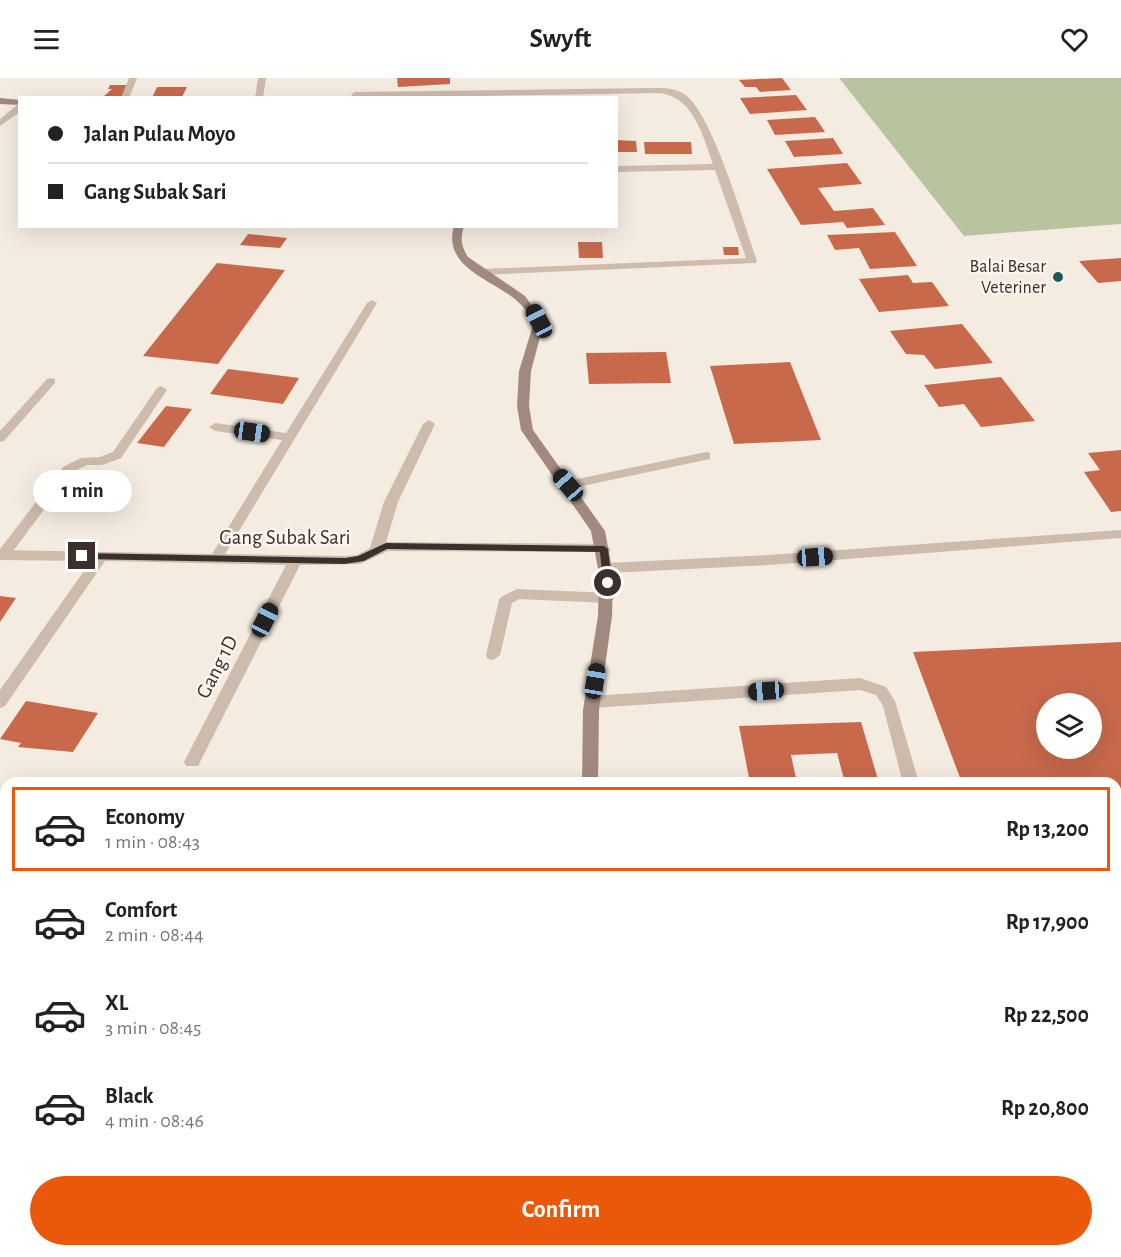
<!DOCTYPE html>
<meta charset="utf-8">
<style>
body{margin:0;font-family:"Alegreya Sans",sans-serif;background:#f6f6f6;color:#222;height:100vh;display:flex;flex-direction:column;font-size:22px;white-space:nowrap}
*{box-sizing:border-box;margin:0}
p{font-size:20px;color:#767676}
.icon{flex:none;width:33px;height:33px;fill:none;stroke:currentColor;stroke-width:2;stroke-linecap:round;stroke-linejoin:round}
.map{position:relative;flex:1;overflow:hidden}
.sheet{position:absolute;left:0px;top:699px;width:1122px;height:480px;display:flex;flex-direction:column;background:#fff;border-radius:18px 18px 0 0;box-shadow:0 6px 24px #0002}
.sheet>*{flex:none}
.hud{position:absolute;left:18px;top:18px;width:600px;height:132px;border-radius:0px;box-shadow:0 6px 24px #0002;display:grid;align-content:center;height:132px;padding:0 30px;background:#fff}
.controls{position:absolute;left:1036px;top:615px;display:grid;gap:12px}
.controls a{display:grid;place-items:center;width:66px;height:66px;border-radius:50%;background:#fff;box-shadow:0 6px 24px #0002;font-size:30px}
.end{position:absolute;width:27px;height:27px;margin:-14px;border:8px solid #3b302b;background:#fff;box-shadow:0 0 0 3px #fff}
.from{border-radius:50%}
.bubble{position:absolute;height:42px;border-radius:21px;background:#fff;box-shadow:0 6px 24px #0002;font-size:20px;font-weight:700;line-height:42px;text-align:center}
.car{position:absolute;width:18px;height:36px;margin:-18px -9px;border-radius:8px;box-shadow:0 0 4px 2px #0007;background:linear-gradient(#222 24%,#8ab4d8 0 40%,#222 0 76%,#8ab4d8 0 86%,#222 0)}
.hud b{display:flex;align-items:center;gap:21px;height:57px;font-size:22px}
.hud b+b{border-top:2px solid #e0e0e0}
.hud i{width:15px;height:15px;background:#222}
ul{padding:10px 0 0;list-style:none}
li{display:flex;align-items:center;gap:18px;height:84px;margin:0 12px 9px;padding:0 18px;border:3px solid transparent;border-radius:0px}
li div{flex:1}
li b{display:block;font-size:22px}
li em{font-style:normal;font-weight:700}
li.on{border-color:#ea580c}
li>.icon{width:54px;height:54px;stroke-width:1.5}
.cta{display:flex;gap:12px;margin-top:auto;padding:12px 30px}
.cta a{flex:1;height:69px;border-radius:36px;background:#ea580c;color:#fff;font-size:24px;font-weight:700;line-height:69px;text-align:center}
header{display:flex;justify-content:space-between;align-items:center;height:78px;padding:0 30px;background:#fff;font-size:27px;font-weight:700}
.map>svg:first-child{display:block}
.green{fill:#b8c4a0}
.building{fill:#c8694b;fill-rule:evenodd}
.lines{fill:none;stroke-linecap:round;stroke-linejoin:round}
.lane{fill:#cdbbac;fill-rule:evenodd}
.street{fill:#cdbbac;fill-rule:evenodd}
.secondary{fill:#a18a7d;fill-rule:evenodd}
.route{fill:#3b302b}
.poi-dot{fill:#1f5a5e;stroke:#fbf5ee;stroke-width:2}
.labels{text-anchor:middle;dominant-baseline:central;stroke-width:5;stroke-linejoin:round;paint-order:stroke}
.far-poi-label{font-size:18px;fill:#3b302b;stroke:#fbf5ee;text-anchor:end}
.street-label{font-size:21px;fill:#3b302b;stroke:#fbf5ee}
</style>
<header><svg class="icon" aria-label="menu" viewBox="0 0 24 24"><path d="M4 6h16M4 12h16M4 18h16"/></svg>Swyft<svg class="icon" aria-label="heart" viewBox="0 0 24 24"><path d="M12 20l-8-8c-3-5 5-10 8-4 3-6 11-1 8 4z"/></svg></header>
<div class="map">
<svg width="1121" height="1179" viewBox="0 0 1121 1179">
<rect width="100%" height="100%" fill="#f4ebe1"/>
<path class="green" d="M839 0H1121V146L964 158Z"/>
<path class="building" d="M397 0H450V6L398 9Z
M782 0 791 12 760 14 756 9H745L739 2Z
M110 7H129L123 18H104L112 11H108Z
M157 9H187L182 19 152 20Z
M796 17 807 32 750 36 740 20Z
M815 39 825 54 775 57 767 42Z
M833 60 843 76 794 79 785 63Z
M616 62 636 63 637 74H616Z
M644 64H691L692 76H645Z
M847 85 862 106 818 110 834 133 873 130 885 147 847 150 843 144 801 147 767 91Z
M895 154 917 188 870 191 859 170 835 172 827 157Z
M248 156 287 160 280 170 240 167Z
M578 164H602L603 180H579Z
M723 169H738L739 177H724Z
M1121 180V203L1098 205 1079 183Z
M217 185 285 192 218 286 143 278Z
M908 197 913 205 932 204 949 228 879 234 859 201Z
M962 246 993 285 935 291 924 277 906 276 890 253Z
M666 274 671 305 589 306 586 275Z
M790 284 821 362 734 366 710 288Z
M228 291 299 300 283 326 210 316Z
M1001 299 1035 343 981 349 964 326 939 329 924 307Z
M166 328 192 331 164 369 137 365Z
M1121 372V433L1111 434 1084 394 1100 392 1088 375Z
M0 518 16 520 0 544Z
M1121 564V774H1116V705H962L913 574ZM1047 626H1092V670H1047Z
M26 623 98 635 73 674 18 669 21 665 0 661Z
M861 644 879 705H845L837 675 791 677 797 705H750L739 648Z
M0 774 6 776V822L0 820Z
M0 1100 6 1101V1173H176L173 1179H30L10 1175 8 1179H0Z"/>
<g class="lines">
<path class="lane" d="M752 180 756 181V185L482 197 477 194 482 191Z
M161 308 167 312 121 380 102 387H87L71 395 8 480 0 481V471L63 389 81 380 100 379 113 374 157 310Z
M706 374 710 375V381L568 411 562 407 568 403Z
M517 511 608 515 615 520 608 525 519 521 512 525 500 577 493 582 488 581 486 577 499 522 501 519Z
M860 600 886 609 895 623 919 705H903L883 628 876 617 860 612 592 630 587 628 584 624 587 620 592 618Z
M493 1173H533L536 1179H496Z"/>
<path class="street" d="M129 0H137L129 20H121Z
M258 0H266L263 20H255Z
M652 10C663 10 675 10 684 16 712 33 745 149 757 183L756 185 747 183 715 92 616 94V88L713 86C703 58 693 17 658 15L355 20 351 17 355 14Z
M17 27H20V34L0 48V41Z
M372 222 377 225 225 476 345 478 357 477 370 470 384 424 423 346 429 342 435 346 398 424 386 464 604 466 611 471 609 474 388 473 360 486 300 487 198 688H186L184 684 286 487 105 483 5 628 0 630V612L91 483 0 482V472L212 476 282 362 215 353 209 349 215 345 286 355 367 225Z
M51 300 55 301V305L4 363 0 364V353L47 301Z
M1121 452V460L769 487 608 495 601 490 608 485 769 477Z
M1121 849V865L1116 866V850Z
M833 1173H857L860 1179H836Z"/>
<path class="secondary" d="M0 20 20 22V27L0 26Z
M454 148H464C460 161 461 168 468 179L525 218 544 244 531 293 529 328 533 352 605 453 613 496 612 538 599 632 598 705H582L583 632 598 538 599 496 591 453 521 352 517 328 519 293 534 244C529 236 523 228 516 222 491 201 442 189 454 148Z
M468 1173H490L488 1179H466Z"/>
</g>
<path class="route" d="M386 465 604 468 608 471 612 505 608 508 603 505 600 474 387 471 364 483 345 486 82 481 77 478 82 475 345 480 358 478Z"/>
<circle class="poi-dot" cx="1058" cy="199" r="6"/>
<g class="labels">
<g class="far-poi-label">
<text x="1046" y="189">Balai Besar<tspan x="1046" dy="21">Veteriner</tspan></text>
</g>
<g class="street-label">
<text x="285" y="459">Gang Subak Sari</text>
<text transform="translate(217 589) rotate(-63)">Gang 1D</text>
</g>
</g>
</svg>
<div class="controls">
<a><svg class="icon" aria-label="layers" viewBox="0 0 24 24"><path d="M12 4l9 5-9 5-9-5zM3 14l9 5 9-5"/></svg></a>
</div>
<i class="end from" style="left:608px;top:505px"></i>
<i class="end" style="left:82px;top:478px"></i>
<div class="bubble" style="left:33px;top:392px;width:99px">1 min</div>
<i class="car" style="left:539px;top:243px;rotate:332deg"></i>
<i class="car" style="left:252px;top:354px;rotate:98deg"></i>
<i class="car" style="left:568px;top:407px;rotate:319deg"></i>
<i class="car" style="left:815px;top:479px;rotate:86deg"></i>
<i class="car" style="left:265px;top:542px;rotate:27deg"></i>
<i class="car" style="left:595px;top:603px;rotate:9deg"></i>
<i class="car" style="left:766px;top:613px;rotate:266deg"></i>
<div class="hud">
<b><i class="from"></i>Jalan Pulau Moyo</b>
<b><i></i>Gang Subak Sari</b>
</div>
<section class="sheet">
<ul>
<li class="on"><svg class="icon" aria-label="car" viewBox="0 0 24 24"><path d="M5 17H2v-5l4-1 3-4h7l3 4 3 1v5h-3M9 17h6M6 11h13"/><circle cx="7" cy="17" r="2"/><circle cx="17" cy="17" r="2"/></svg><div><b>Economy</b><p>1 min · 08:43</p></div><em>Rp 13,200</em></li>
<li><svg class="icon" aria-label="car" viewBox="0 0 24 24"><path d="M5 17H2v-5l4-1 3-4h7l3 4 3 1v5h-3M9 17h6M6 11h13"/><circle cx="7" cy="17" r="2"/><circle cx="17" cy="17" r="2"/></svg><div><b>Comfort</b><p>2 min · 08:44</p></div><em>Rp 17,900</em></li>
<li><svg class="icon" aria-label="car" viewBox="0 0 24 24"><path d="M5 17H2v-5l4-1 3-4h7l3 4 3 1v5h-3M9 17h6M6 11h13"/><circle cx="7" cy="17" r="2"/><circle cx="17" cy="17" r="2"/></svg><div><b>XL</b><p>3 min · 08:45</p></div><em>Rp 22,500</em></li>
<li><svg class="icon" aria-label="car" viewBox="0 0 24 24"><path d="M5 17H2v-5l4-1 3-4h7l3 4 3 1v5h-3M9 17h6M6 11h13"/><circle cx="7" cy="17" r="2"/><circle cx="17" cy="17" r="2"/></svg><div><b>Black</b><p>4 min · 08:46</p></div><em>Rp 20,800</em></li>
</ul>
<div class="cta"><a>Confirm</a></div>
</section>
</div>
